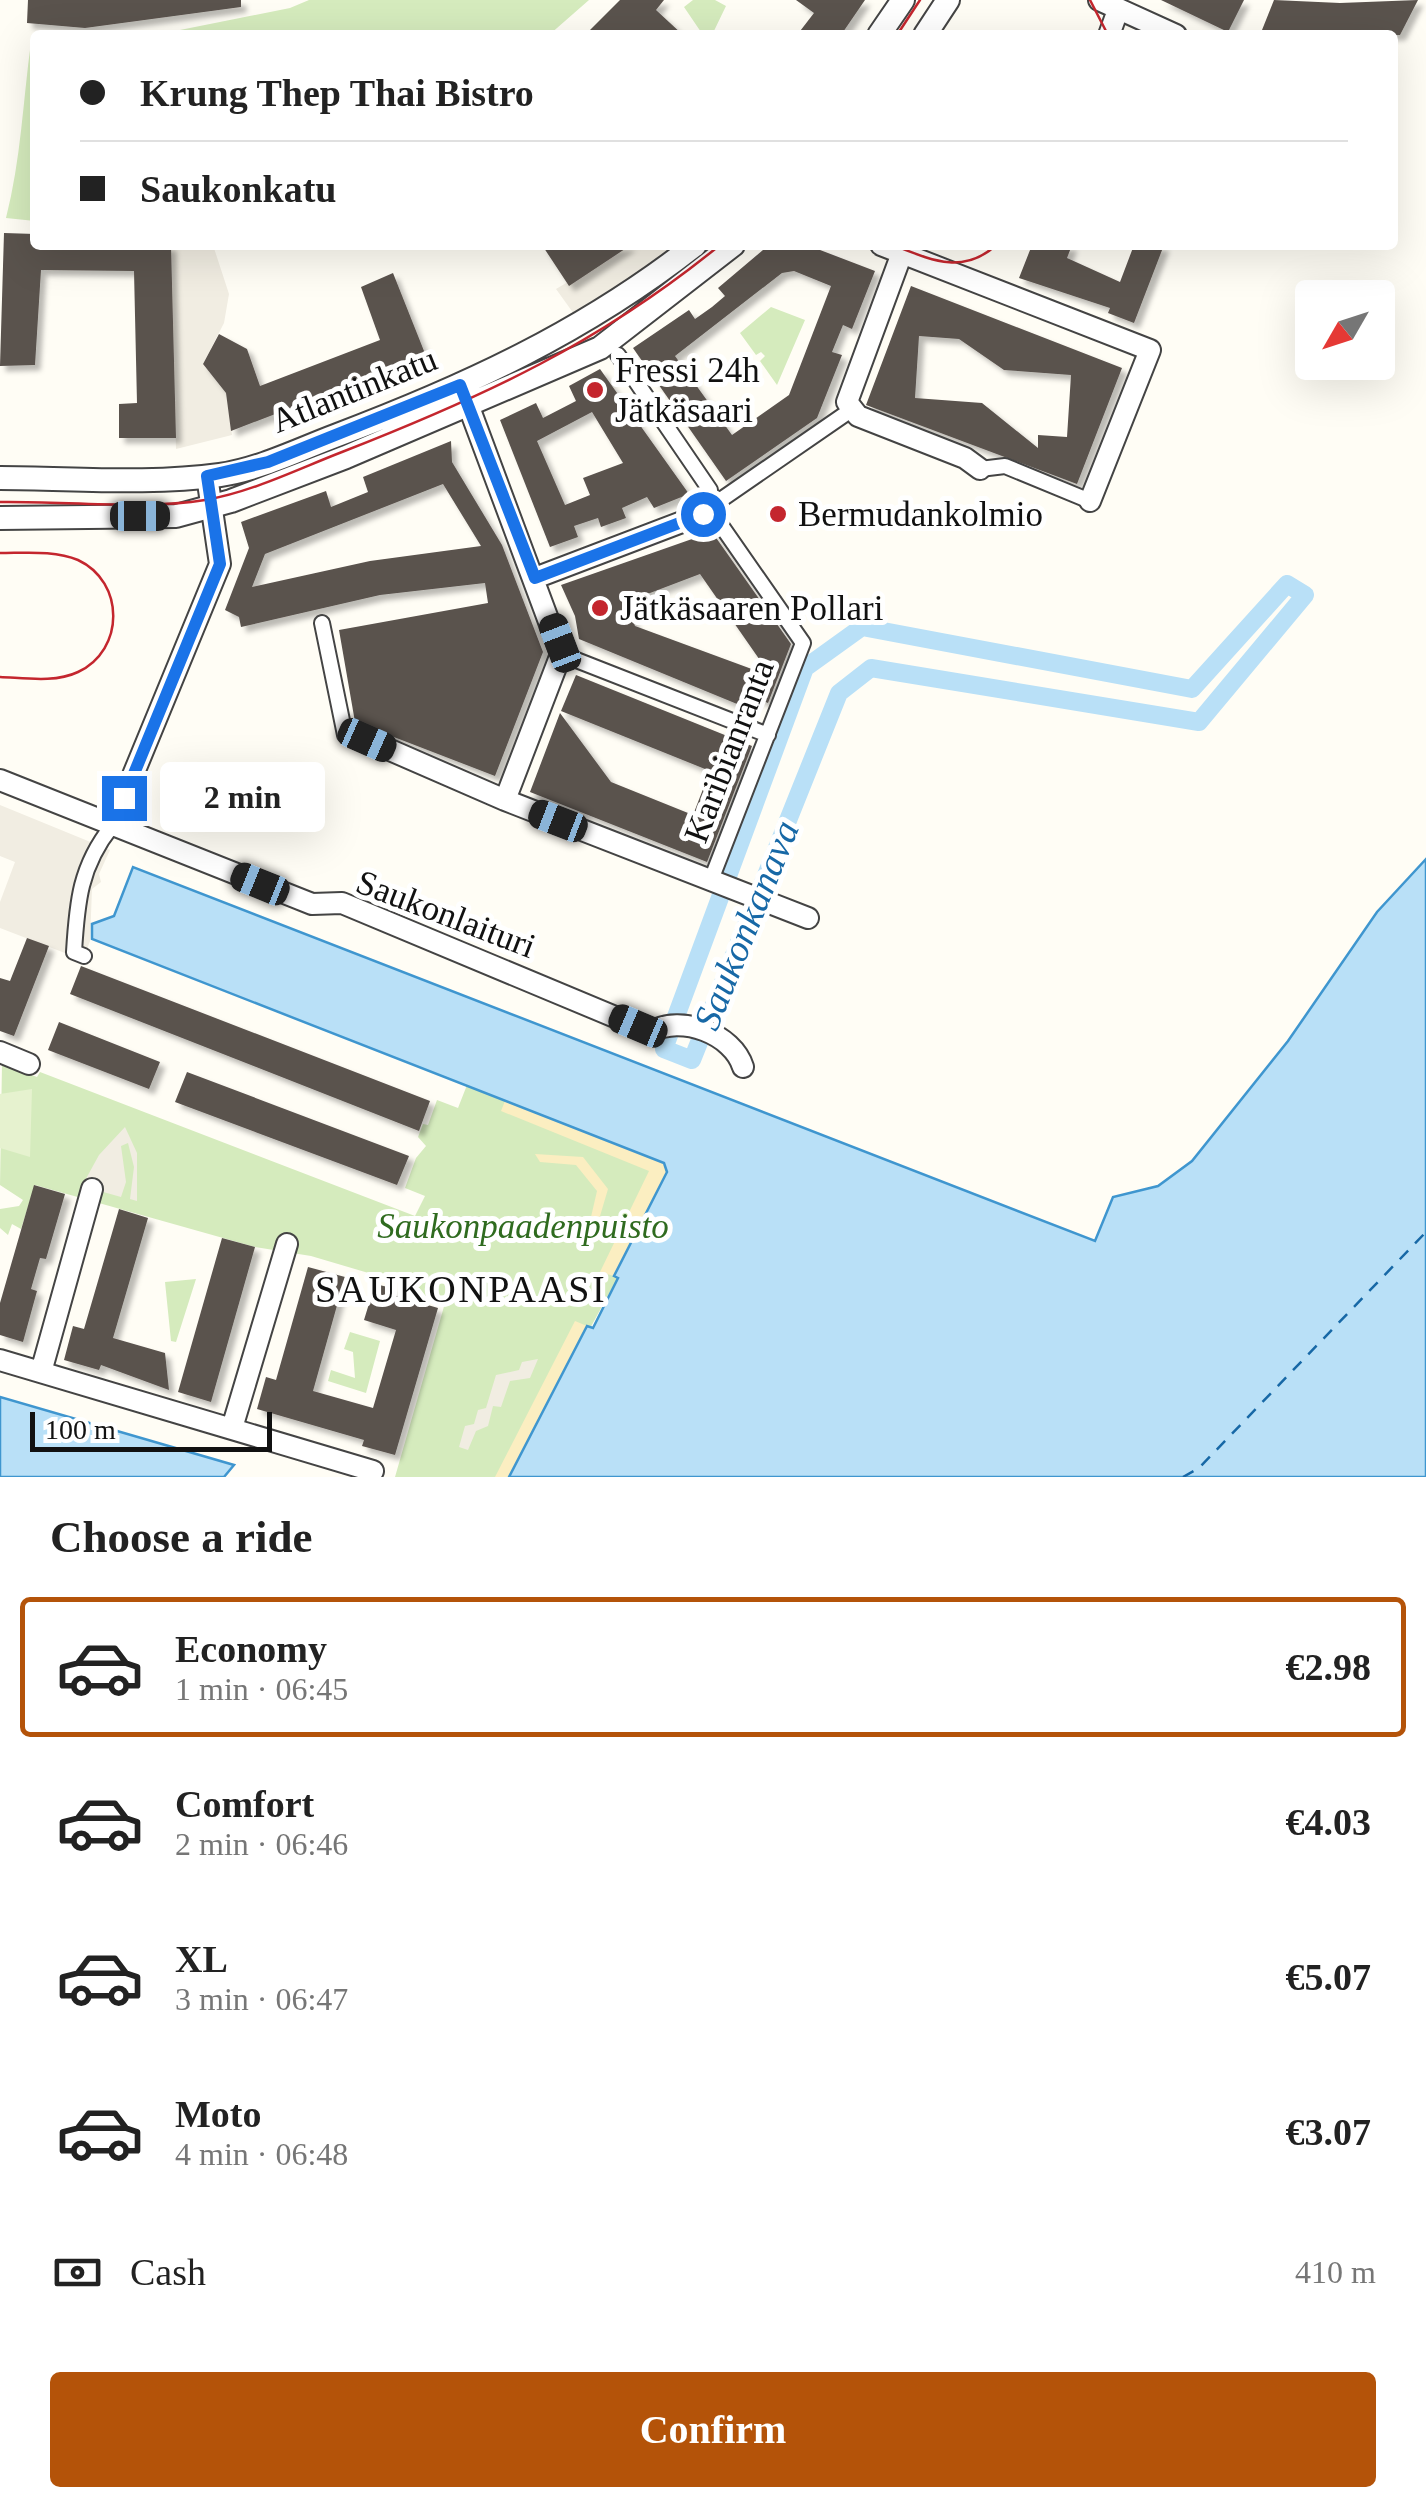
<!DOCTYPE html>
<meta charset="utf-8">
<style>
body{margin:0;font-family:Georgia,serif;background:#f2f2f2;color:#222;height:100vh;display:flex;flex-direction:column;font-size:38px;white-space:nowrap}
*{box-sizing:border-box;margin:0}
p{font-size:32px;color:#767676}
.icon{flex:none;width:55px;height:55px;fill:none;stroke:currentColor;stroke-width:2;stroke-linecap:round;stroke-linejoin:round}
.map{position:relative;height:1477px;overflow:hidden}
.details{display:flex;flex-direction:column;background:#fff;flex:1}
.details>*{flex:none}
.banner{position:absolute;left:30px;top:30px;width:1368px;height:220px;border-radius:10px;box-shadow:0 10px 40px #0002;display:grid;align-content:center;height:220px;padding:0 50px;background:#fff}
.needle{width:65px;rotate:231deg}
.buttons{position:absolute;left:1295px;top:280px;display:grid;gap:20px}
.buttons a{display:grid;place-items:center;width:100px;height:100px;border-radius:10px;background:#fff;box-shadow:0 10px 40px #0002;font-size:50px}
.scale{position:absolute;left:30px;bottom:25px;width:242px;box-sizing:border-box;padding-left:10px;border:5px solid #111;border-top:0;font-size:28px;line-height:35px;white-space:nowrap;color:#111;-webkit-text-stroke:8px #fff;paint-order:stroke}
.end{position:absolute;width:45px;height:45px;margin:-22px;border:12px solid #1a73e8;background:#fff;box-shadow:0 0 0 5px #fff}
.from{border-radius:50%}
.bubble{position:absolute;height:70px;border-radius:10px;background:#fff;box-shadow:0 10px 40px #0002;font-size:32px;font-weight:800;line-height:70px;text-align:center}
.car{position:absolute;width:30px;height:60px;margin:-30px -15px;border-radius:12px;box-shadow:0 0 8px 2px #0007;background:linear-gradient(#222 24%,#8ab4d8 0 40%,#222 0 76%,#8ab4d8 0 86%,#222 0)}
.banner b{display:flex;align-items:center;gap:35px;height:95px;font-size:38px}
.banner b+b{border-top:2px solid #e0e0e0}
.banner i{width:25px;height:25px;background:#222}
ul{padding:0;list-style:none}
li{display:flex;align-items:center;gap:30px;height:140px;margin:0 20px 15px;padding:0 30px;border:5px solid transparent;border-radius:10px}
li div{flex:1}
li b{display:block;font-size:38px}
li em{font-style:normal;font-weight:800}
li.on{border-color:#b45309}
li>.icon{width:90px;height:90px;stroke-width:1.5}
h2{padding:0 50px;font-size:45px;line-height:120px}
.pay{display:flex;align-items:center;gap:25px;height:110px;padding:0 50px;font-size:38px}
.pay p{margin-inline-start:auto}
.button{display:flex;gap:20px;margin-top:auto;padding:20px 50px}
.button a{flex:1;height:115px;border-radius:10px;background:#b45309;color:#fff;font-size:40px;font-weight:800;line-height:115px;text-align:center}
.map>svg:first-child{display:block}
.green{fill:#d5ebbd}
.sand{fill:#fbeec1}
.pitch{fill:#e6f2cf}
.plaza{fill:#f1ede2}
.water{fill:#b9e0f7;stroke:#3f96cf;stroke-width:2.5}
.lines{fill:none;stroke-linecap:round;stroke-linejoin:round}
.canal{stroke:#b9e0f7;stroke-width:18}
.ferry{stroke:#1768a6;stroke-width:2.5;stroke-dasharray:12 10;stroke-linecap:butt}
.building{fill:#5a524d;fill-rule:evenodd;filter:url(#shadow)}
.pedestrian-casing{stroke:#444;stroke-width:18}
.minor-casing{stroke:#444;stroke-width:24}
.tertiary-casing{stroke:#444;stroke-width:26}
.pedestrian{stroke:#fff;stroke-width:14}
.minor{stroke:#fff;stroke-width:20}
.tertiary{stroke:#fff;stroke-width:22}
.tram{stroke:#c4262e;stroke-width:2.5}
.route{stroke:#1a73e8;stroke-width:12}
.poi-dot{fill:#c4262e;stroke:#fff;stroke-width:4}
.labels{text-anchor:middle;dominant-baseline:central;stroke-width:10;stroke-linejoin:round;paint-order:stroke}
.poi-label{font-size:35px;fill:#111;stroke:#fff;text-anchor:start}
.street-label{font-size:35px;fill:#111;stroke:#fff}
.park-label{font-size:35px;font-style:italic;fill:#2f6b1f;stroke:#fff}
.water-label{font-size:38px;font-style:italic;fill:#1768a6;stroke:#fff}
.neighbourhood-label{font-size:38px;letter-spacing:2.5px;fill:#111;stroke:#fff}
</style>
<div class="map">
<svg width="1426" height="1477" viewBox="0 0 1426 1477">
<defs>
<filter id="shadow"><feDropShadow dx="5.5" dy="5.5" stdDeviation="2.5" flood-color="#0004"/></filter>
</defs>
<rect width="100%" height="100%" fill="#fffdf5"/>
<path class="green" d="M309 0H589L549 35H155L290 8Z
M693 0H715L726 6 712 35H703L684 7Z
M35 39V221L6 218C21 159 23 101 31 42Z
M771 307 805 320 777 385 760 361 765 356 761 352 756 355 740 333Z
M2 1064 37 1077 40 1072 415 1216 425 1196 405 1188 416 1158 426 1146 418 1137 423 1124 428 1125 437 1100 458 1108 467 1085 664 1163 614 1275 618 1277 509 1477H395L445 1303 407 1292 409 1285 311 1256 255 1247 35 1185 21 1229 12 1224 8 1235 0 1228V1209L19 1206 23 1200 0 1185Z
M196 1279 176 1342 171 1341 165 1282Z
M350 1332 380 1341 366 1393 328 1381 331 1370 355 1378 353 1352 344 1349Z"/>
<path class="sand" d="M505 1101 664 1163 667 1172 614 1276 600 1272 649 1171 501 1111Z
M535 1154 583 1157 608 1189 595 1233 588 1230 597 1191 576 1165 540 1162Z
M575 1321 587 1326 509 1477H495Z"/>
<path class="pitch" d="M32 1089 30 1157 0 1148V1094Z"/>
<path class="plaza" d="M171 245H213L229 294 224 323 203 364 226 393 232 435 176 449Z
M630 245H681L574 314 556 289Z
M0 805 110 850 99 874 101 882 92 889 90 941 83 960 0 928V902L15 862 0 856Z
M125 1127 137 1153V1201L130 1199 134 1167 128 1143 121 1146 126 1182 121 1197 82 1186 99 1155Z
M538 1359 530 1378 510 1381 501 1407 493 1406 488 1426 476 1431 468 1450 459 1447 465 1426 474 1424 478 1410 486 1408 496 1375 519 1370 522 1362Z"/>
<path class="water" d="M1426 859V1477H509L587 1326 593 1328 618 1278 614 1276 667 1172 664 1163 92 939V924L114 916 133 867 1095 1241 1113 1197 1158 1186 1192 1161 1288 1041 1377 912Z
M0 1397 234 1465 224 1477H0Z"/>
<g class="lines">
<path class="canal" d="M1287 584 1305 595 1199 722 871 668 839 693 692 1060 664 1049 805 668 862 627 1192 689Z"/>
<path class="ferry" d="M1183 1477 1199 1468 1426 1232"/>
</g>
<path class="building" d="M28 0H241V7L85 28 27 23Z
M620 0H664L656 10 683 35H585Z
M796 0H865L841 35H797L814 13Z
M1161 0H1244L1228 32Z
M1274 0 1340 3 1418 0 1400 35H1260Z
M4 233 35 234V245H171L176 438H119V404L137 403 134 271 41 270 35 365 0 366Z
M542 245H631L569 286Z
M769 245H807L875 271 852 329 843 325 832 352 842 355 817 418 726 481 633 348 689 310 695 319 712 307 725 296 718 288ZM794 271 831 286 789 395 732 435 675 356 782 273Z
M1032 245H1072L1067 258 1120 282 1134 245H1164L1134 323 1108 313 1110 308 1019 278Z
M393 273 426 356 231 431 226 393 203 364 219 334 247 349 260 386 380 340 361 287Z
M911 286 1122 368 1077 484 866 405ZM919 336 959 339 1004 370 1071 375 1067 437 1038 435V448L982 403 915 398Z
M600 369 689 494 654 508 647 497 622 508 626 518 601 527 598 518 574 526 578 537 550 547 500 420 536 403 543 418 576 401 569 386ZM592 412 623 463 583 478 590 495 565 505 537 441Z
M451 441 452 462 502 545 543 652 495 776 355 722 339 630 488 603 485 583 380 595 241 627 239 617 225 610 249 548 241 522 326 491 331 507 368 492 363 477ZM443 484 481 546 370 561 252 587 265 554Z
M712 532 791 644 768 703 756 698 753 704 745 701 742 706 579 639 575 616 561 585ZM700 574 771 676 635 626 624 597 650 593Z
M576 675 752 746 707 862 530 792 560 713 611 782 693 815 710 771 561 711Z
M27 938 49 946 14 1036 0 1031V978L10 981Z
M81 966 430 1101 419 1131 70 994Z
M59 1022 160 1062 149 1089 48 1050Z
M187 1072 409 1156 397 1185 175 1102Z
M34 1185 65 1194 46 1259 40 1258 31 1289 37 1291 23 1342 0 1335V1303Z
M119 1209 148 1218 113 1338 165 1353 169 1390 101 1365 99 1370 64 1360 73 1326 84 1329Z
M222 1238 255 1247 211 1402 178 1392Z
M308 1267 345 1277 313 1391 373 1408 396 1330 364 1320 375 1284 392 1288 390 1294 438 1308 395 1455 362 1446 364 1440 257 1409 266 1377 276 1380Z"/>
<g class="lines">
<g class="pedestrian-casing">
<path id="pedestrian" d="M618 355 710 490 707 510
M980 469 1005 466 1090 501
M322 623 345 735 367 740
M561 654 768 735
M711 880 803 643 709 508 851 410
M84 956 74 952C77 902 80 866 112 826"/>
</g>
<g class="minor-casing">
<path id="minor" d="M1099 0 1176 35
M1109 35 1118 10
M881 245 1150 350 1090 501
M902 253 847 402 858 416 965 458 980 469
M463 391 561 654 505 800
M535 578 703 514
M367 740 505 800 808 918
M0 780 312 904 342 903 651 1032C681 1014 733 1034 743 1067
M112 826 220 564 207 476
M0 1052 29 1064
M0 1360 373 1471
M41 1372 92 1189
M232 1428 287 1244"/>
</g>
<g class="tertiary-casing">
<path id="tertiary" d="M879 35 903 0
M925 35 948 0
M0 478C72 478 148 485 220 475 260 469 298 450 335 436 467 386 584 332 695 245
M0 518 176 516 231 501 346 457 600 348 733 245"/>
</g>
<use href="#pedestrian" class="pedestrian"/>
<use href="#minor" class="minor"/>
<use href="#tertiary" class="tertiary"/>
<path class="tram" d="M1090 0 1108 35
M897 35 920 0
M893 245C929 259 963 276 996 245
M0 502C63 501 145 510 205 500 252 492 298 469 342 452 485 396 600 343 720 245
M0 553C25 553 55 550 78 560 125 582 125 650 78 672 55 683 25 678 0 677"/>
</g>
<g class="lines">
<path class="route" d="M124 798 220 564 207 476 268 462 460 385 535 578 703 514"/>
</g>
<g class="poi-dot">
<circle cx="595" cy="390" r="10"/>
<circle cx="778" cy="514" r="10"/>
<circle cx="600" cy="608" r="10"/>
</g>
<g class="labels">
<g class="poi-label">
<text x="615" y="370">Fressi 24h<tspan x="615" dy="40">Jätkäsaari</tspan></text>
<text x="798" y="514">Bermudankolmio</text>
<text x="620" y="608">Jätkäsaaren Pollari</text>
</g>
<g class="street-label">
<text transform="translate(354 390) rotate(-22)">Atlantinkatu</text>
<text transform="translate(729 751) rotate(-69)">Karibianranta</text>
<text transform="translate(446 914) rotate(21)">Saukonlaituri</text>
</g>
<g class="park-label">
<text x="523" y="1226">Saukonpaadenpuisto</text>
</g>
<g class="water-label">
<text transform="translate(746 925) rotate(-68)">Saukonkanava</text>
</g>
<g class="neighbourhood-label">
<text x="461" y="1289">SAUKONPAASI</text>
</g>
</g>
</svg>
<div class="buttons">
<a><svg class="needle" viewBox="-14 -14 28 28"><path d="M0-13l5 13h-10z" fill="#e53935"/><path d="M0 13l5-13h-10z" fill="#767676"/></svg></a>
</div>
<div class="scale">100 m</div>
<i class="end from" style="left:703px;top:514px"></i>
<i class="end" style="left:124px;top:798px"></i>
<div class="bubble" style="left:160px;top:762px;width:165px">2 min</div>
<i class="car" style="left:140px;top:516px;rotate:90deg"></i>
<i class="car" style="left:560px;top:643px;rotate:339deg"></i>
<i class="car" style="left:367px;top:740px;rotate:114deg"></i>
<i class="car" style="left:558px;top:821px;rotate:291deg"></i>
<i class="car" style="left:260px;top:884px;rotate:292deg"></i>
<i class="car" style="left:638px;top:1026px;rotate:293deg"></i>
<div class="banner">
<b><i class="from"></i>Krung Thep Thai Bistro</b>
<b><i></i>Saukonkatu</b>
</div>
</div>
<section class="details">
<h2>Choose a ride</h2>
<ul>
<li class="on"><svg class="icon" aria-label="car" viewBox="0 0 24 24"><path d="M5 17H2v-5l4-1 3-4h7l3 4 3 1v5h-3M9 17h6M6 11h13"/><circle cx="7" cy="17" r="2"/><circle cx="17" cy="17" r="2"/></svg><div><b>Economy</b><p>1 min · 06:45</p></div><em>€2.98</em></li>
<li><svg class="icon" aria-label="car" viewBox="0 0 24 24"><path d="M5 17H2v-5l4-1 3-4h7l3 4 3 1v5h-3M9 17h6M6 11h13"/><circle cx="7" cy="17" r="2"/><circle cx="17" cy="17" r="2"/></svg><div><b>Comfort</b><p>2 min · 06:46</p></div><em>€4.03</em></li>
<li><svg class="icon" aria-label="car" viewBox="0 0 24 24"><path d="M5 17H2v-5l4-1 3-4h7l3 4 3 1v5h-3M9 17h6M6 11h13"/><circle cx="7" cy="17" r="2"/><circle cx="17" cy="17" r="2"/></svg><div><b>XL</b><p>3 min · 06:47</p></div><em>€5.07</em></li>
<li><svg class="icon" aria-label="car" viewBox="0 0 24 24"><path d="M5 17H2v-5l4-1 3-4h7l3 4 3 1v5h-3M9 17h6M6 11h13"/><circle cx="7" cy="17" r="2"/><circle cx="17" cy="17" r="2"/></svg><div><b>Moto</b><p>4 min · 06:48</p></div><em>€3.07</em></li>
</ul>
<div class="pay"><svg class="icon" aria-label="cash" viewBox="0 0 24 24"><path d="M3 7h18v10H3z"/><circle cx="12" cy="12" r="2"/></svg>Cash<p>410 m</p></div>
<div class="button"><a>Confirm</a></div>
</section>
